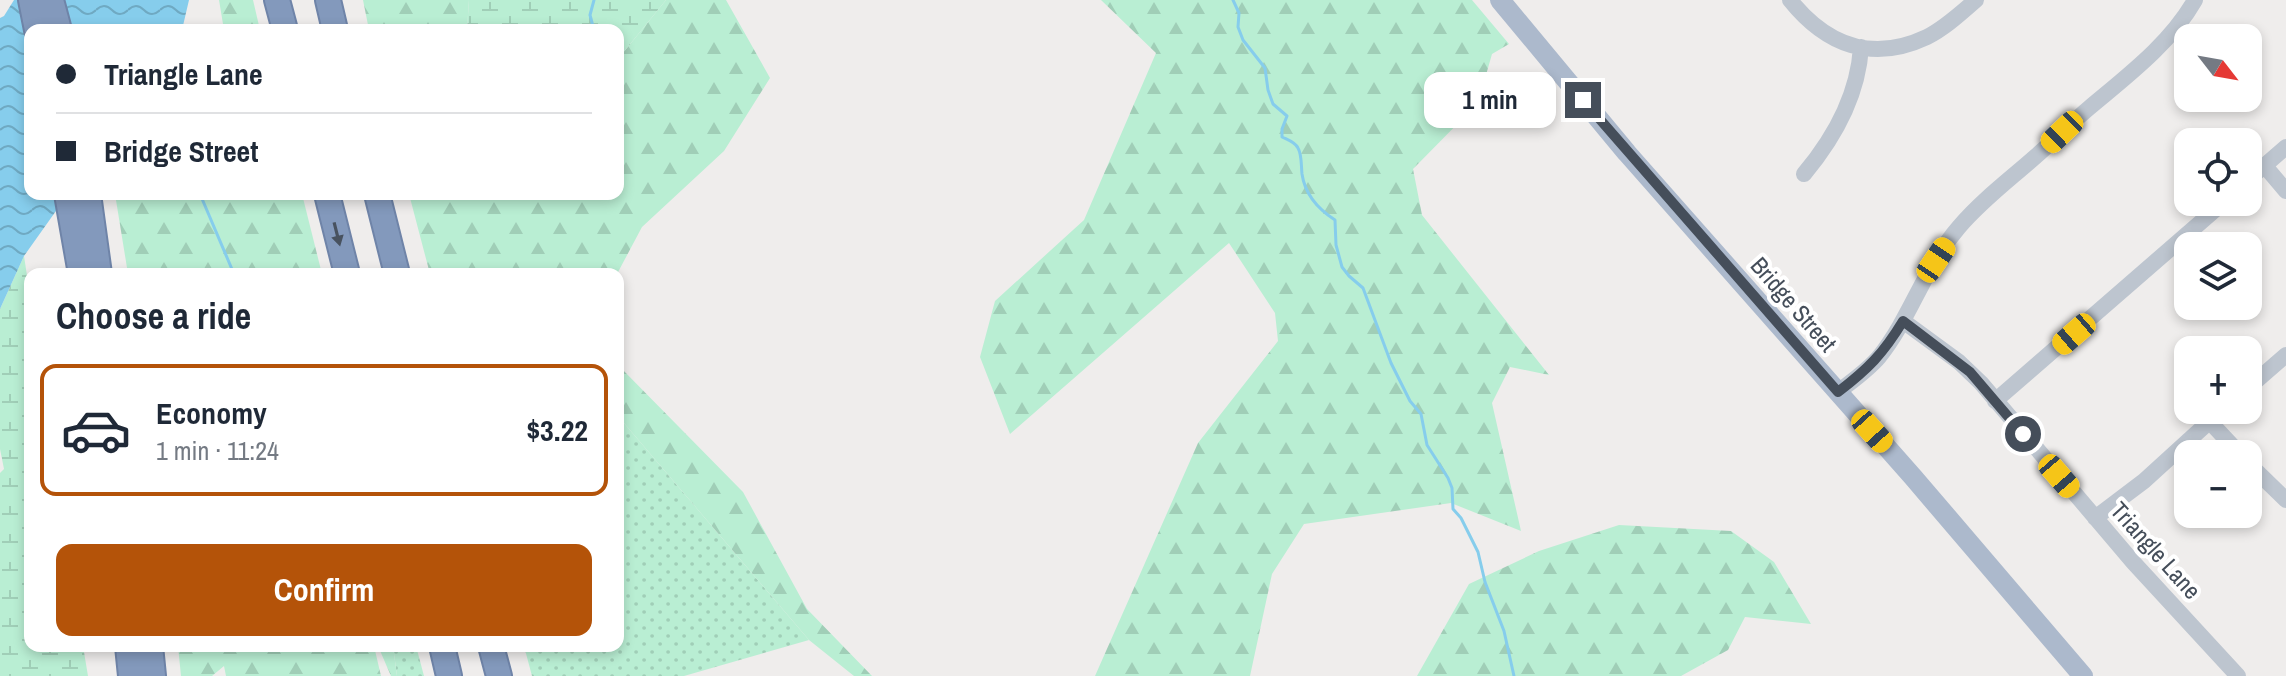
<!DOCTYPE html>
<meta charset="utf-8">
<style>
body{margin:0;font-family:"Archivo Narrow",sans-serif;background:#f2f2f3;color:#1f2937;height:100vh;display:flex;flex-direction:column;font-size:30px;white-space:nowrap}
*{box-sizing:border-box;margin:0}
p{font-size:26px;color:#747a83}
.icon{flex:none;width:44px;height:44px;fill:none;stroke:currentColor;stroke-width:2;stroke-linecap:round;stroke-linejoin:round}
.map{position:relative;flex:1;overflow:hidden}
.details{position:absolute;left:24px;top:268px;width:600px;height:384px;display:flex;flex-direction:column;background:#fff;border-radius:16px;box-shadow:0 4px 12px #0003}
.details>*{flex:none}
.guide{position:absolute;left:24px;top:24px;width:600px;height:176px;border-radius:16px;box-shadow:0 4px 12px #0003;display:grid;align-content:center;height:176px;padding:0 32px;background:#fff}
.needle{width:52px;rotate:121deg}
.tools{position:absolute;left:2174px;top:24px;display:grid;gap:16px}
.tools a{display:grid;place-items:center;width:88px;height:88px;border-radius:16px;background:#fff;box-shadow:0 4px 12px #0003;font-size:40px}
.end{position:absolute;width:36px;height:36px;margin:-18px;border:10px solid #454e5a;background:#fff;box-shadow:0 0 0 4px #fff}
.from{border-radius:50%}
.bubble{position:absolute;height:56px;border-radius:16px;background:#fff;box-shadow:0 4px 12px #0003;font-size:26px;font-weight:800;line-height:56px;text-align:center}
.car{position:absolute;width:24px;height:48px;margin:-24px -12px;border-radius:10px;box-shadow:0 0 6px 2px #0007;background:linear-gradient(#f5c518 24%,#345 0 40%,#f5c518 0 76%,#345 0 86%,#f5c518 0)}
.guide b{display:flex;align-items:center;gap:28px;height:76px;font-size:30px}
.guide b+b{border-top:2px solid #e0e1e3}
.guide i{width:20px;height:20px;background:#1f2937}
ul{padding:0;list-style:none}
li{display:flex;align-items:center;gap:24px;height:132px;margin:0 16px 12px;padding:0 16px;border:4px solid transparent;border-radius:16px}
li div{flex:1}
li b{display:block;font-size:30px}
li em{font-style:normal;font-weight:800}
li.selected{border-color:#b45309}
li>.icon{width:72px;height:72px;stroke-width:1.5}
h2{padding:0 32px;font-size:36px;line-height:96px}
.button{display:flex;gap:16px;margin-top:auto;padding:16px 32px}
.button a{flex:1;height:92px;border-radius:16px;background:#b45309;color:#fff;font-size:32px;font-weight:800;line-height:92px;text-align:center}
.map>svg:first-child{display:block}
.grass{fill:url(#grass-dots)}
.forest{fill:url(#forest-firs)}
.wetland{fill:url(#wetland-marsh)}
.water{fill:url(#water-waves)}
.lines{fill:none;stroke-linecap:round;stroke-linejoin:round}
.stream{stroke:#86cdec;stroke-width:3}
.highway-casing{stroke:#6f84a8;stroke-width:28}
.minor{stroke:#bdc5cf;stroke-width:16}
.major{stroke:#acb9cc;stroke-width:20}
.highway{stroke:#8399bc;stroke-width:24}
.oneway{fill:#48525f}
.route{stroke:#454e5a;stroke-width:10}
.labels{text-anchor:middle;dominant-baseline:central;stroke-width:8;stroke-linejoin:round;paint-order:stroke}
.street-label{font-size:24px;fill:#454e5a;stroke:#fff}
</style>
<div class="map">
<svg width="2286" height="676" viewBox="0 0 2286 676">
<defs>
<pattern id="grass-dots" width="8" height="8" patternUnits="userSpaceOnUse" patternTransform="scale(2)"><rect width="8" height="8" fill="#b9eed3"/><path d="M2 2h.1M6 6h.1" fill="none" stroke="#a0ceb7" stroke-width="1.8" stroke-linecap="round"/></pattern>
<pattern id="forest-firs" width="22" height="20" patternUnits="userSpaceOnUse" patternTransform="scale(2)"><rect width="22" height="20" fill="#b9eed3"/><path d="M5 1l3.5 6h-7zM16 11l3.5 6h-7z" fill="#a0ceb7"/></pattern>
<pattern id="wetland-marsh" width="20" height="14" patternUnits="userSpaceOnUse" patternTransform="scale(2)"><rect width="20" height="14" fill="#b9eed3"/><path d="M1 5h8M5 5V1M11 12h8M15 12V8" fill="none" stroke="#a0ceb7"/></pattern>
<pattern id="water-waves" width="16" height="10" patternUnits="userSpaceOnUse" patternTransform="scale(2)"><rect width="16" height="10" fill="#86cdec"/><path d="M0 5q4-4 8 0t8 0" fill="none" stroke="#6fa9c2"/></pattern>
</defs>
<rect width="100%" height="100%" fill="#efedec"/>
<path class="grass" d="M618 416 809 640 684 676H532L524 646H618Z
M393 646H416L424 676H397Z"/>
<path class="forest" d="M219 0H253L260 30H224Z
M363 0H469L467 30H369Z
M666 0H726L770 78 724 151 642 227 617 274H430L409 194H618V59Z
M1101 0H1472L1509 44 1492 54 1478 103 1413 169 1422 215 1549 375 1510 367 1492 403 1521 531 1451 503 1304 524 1272 574 1250 676H1095L1198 443 1278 341 1275 313 1229 243 1010 434 980 357 995 301 1084 220 1156 53Z
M115 194H302L322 274H128Z
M618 365 743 492 807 609 872 676H854L809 640 618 416Z
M1619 525 1731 531 1774 562 1811 624 1745 617 1728 650 1681 676H1417L1469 584 1539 551Z
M178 646H374L381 676H226L224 666 212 676H181Z
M378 646H393L397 676H391Z"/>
<path class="wetland" d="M469 0H666L618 59V30H467Z
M24 256 30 295V646H83L88 676H0V473L4 469 0 449V309Z"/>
<path class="water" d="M14 0H189L182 30H30V194H68L24 256 0 309V18L4 16Z"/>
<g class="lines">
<path class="stream" d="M1233 0 1239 13 1238 27 1243 40 1265 68 1268 90 1273 104 1287 116 1282 129V137C1288 140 1295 142 1298 148 1302 155 1301 165 1302 174 1305 195 1318 209 1335 220L1336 245 1342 267 1349 276 1363 288 1391 363 1410 401 1421 414 1427 445 1448 478 1452 488 1453 509 1461 518 1478 552 1485 582 1504 631 1514 676
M594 30 590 15 594 0
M200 194 234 274"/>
<g class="highway-casing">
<path id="highway" d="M31 0 37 30
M51 0 59 30
M277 0 285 30
M328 0 335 30
M67 194 81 274
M88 194 99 274
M327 194 347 274
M377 194 397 274
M128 646 131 676
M150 646 153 676
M442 646 449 676
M491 646 499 676"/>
</g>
<path class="minor" d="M1790 0C1826 45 1872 63 1927 37 1945 28 1961 13 1976 0
M2264 165 2286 191
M1804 174C1835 137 1858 96 1861 47
M2248 180 2286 147
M1903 321 1959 362 1981 383 2133 562 2238 676
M2248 388 2286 355
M1838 392C1852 381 1867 371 1879 357 1911 317 1925 266 1959 227 1981 201 2009 180 2035 157 2053 141 2070 124 2089 108 2127 76 2170 44 2195 0
M1995 401 2224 202
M2210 422 2240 454
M2248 463 2286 500
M2095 518 2144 481 2222 410"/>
<path class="major" d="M1500 0 1627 153 1913 477 2083 676"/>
<use href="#highway" class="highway"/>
</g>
<defs><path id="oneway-solid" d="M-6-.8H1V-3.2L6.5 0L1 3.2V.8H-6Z" transform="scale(2)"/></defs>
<use class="oneway" href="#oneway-solid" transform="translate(337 234) rotate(76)"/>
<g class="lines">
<path class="route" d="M1583 100 1838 392C1868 369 1883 354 1903 321L1970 372 2023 434"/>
</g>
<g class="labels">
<g class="street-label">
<text transform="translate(1794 304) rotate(49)">Bridge Street</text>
<text transform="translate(2156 550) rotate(48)">Triangle Lane</text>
</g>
</g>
</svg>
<div class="tools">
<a><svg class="needle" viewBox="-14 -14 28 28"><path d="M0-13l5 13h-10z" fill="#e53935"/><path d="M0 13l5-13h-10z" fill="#747a83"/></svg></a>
<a><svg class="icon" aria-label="locate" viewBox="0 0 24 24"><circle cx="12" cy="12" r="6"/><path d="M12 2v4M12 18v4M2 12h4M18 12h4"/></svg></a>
<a><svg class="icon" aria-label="layers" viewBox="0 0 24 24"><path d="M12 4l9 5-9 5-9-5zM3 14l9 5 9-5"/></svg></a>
<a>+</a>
<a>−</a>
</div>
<i class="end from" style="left:2023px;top:434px"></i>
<i class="end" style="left:1583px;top:100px"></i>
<div class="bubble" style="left:1424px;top:72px;width:132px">1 min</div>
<i class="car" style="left:2062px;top:132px;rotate:226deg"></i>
<i class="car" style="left:1936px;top:260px;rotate:34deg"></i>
<i class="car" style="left:2074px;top:334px;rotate:229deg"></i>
<i class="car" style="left:1872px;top:431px;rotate:138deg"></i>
<i class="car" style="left:2059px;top:476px;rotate:139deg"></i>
<div class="guide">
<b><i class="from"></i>Triangle Lane</b>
<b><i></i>Bridge Street</b>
</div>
<section class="details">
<h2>Choose a ride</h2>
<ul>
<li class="selected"><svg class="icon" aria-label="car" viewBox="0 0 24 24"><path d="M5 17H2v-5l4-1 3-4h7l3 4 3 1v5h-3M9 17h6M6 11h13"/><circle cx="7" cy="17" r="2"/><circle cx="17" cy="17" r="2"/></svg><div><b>Economy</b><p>1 min · 11:24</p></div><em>$3.22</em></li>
</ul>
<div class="button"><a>Confirm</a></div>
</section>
</div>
